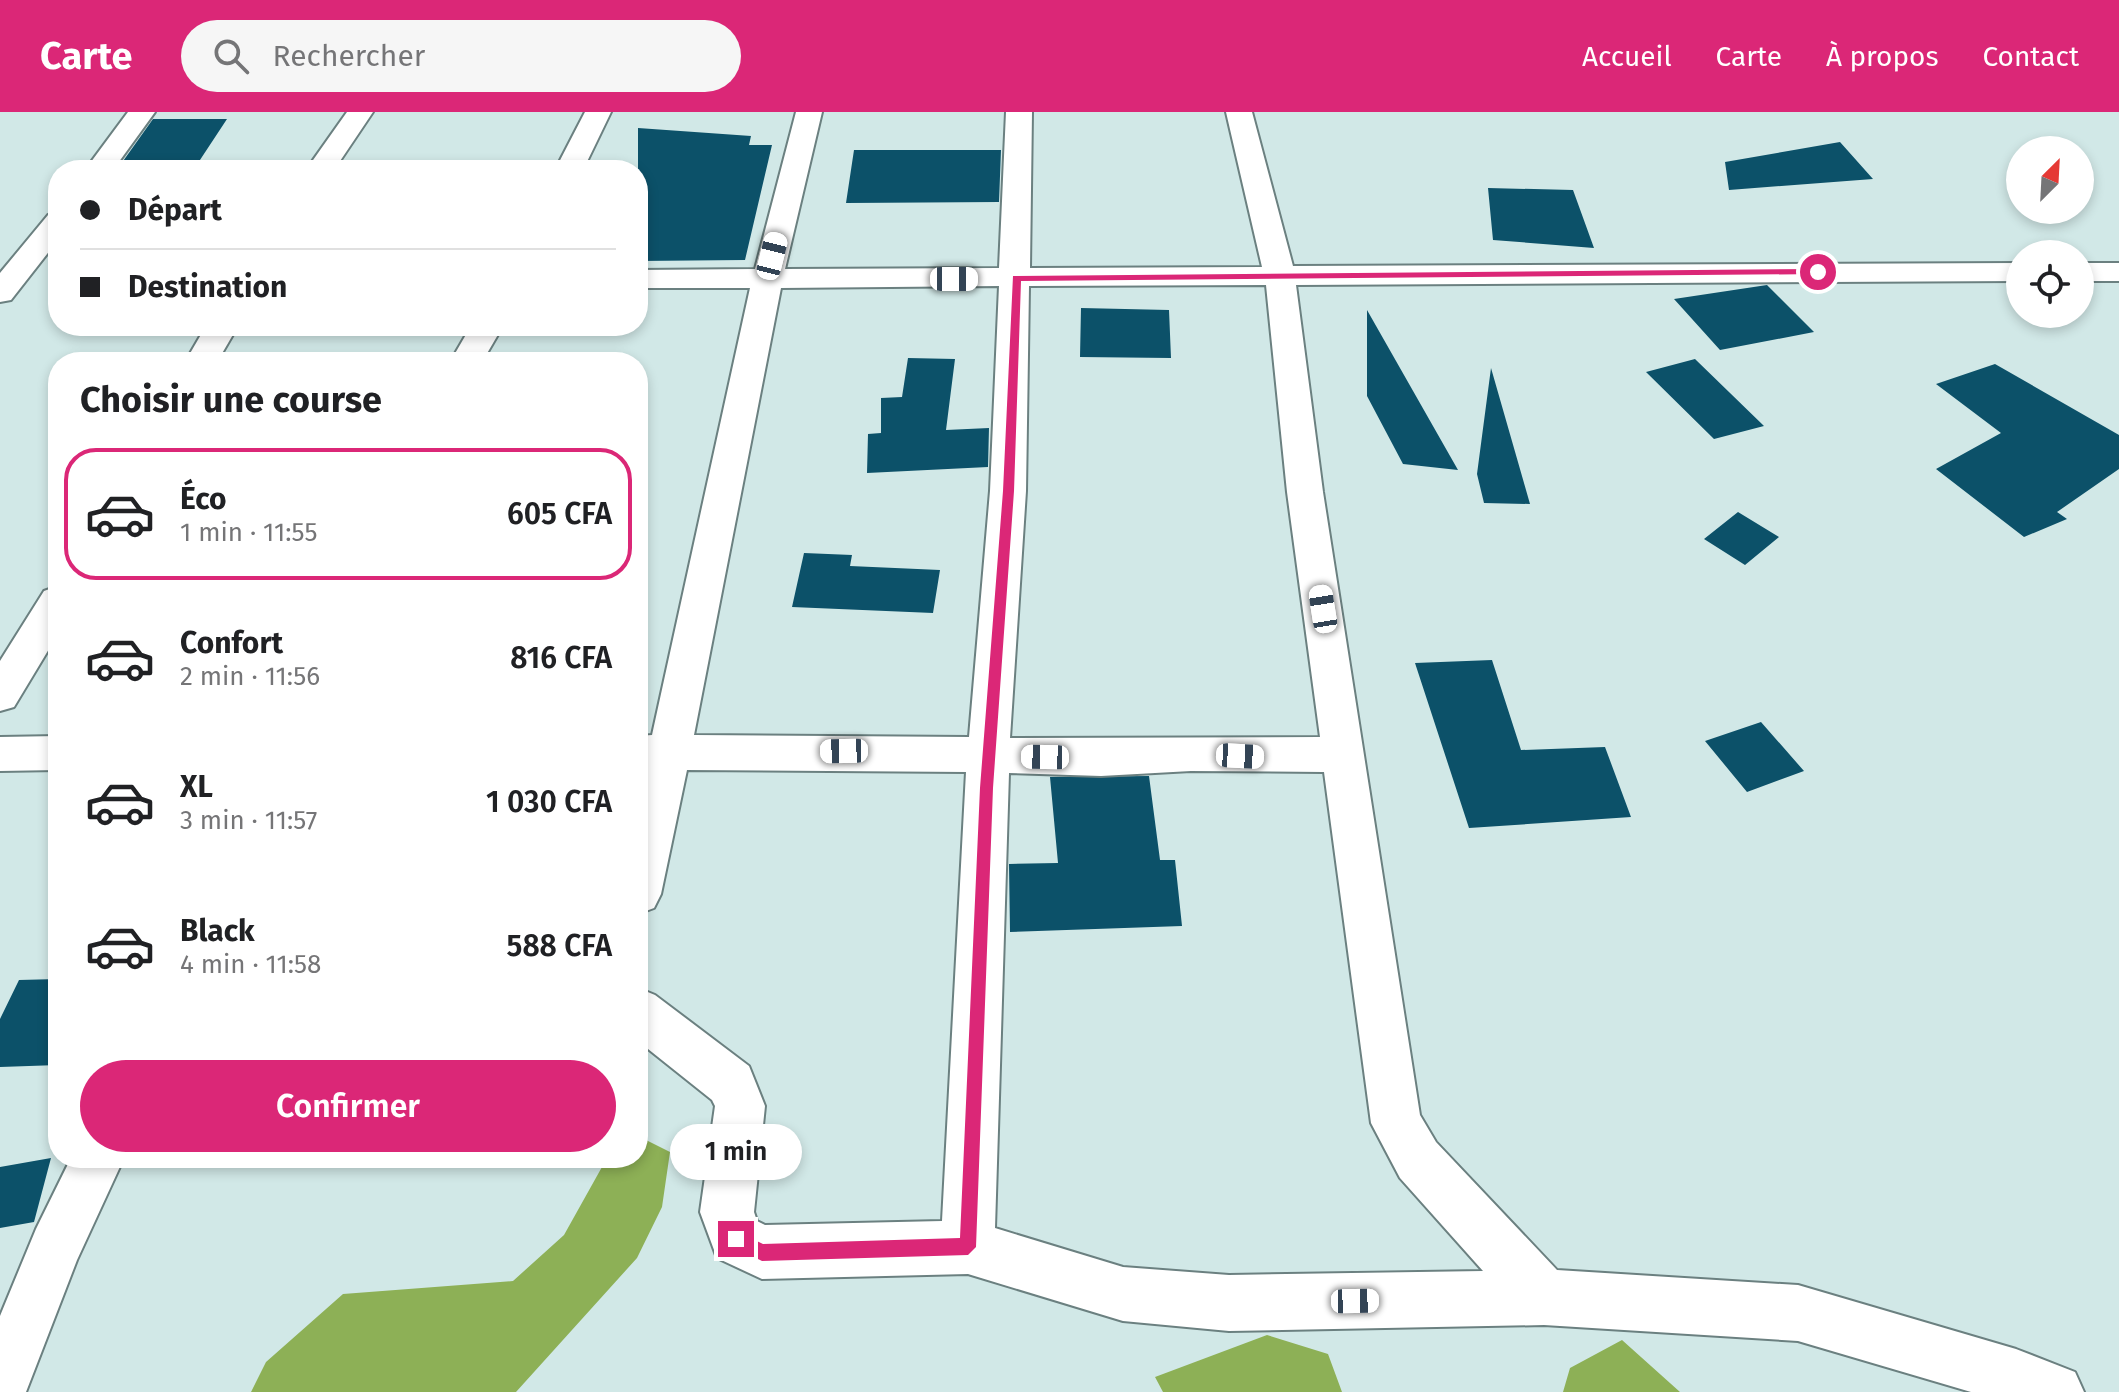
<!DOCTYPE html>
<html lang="fr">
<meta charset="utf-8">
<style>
body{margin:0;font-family:"Fira Sans",sans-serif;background:#f6f6f6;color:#202124;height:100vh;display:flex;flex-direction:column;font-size:30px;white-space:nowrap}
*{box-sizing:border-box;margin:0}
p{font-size:26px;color:#757577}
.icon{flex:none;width:44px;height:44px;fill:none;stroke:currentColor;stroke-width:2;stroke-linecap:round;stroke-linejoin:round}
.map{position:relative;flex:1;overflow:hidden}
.sheet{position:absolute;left:48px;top:240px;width:600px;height:816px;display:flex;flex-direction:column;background:#fff;border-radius:32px;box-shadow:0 4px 12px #0003}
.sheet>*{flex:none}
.guide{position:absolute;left:48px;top:48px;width:600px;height:176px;border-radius:32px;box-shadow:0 4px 12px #0003;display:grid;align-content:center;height:176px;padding:0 32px;background:#fff}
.needle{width:52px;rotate:24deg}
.fabs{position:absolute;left:2006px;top:24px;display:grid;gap:16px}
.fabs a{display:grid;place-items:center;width:88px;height:88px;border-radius:50%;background:#fff;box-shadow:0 4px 12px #0003;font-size:40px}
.end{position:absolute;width:36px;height:36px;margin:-18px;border:10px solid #db2777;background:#fff;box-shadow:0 0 0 4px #fff}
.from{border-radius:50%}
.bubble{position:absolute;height:56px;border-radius:28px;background:#fff;box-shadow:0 4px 12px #0003;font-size:26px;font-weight:600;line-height:56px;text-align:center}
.car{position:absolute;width:24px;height:48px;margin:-24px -12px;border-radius:10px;box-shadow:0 0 6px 2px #0007;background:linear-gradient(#fff 24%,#345 0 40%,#fff 0 76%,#345 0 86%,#fff 0)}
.guide b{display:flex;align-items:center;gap:28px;height:76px;font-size:30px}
.guide b+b{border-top:2px solid #e0e0e0}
.guide i{width:20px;height:20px;background:#202124}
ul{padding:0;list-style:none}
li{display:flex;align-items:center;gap:24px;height:132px;margin:0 16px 12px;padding:0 16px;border:4px solid transparent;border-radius:32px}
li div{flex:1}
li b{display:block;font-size:30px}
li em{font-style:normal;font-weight:600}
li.selected{border-color:#db2777}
li>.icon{width:72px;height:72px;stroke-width:1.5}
h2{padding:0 32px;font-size:36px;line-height:96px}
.primary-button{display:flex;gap:16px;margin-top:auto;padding:16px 32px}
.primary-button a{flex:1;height:92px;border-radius:48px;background:#db2777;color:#fff;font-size:32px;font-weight:600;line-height:92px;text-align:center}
header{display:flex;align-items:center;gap:48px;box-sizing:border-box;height:112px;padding:0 40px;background:#db2777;color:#fff}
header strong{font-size:38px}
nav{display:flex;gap:44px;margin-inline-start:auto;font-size:28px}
.search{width:560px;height:72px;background:#f6f6f6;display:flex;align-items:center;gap:20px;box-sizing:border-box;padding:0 28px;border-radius:44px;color:#757577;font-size:30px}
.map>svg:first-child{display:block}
.forest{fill:#8db056}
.building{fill:#0c5169}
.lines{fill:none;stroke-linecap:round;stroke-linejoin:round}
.minor-casing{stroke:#6b8080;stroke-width:4}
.minor{fill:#fff;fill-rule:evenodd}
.route{fill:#db2777}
</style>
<header>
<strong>Carte</strong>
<div class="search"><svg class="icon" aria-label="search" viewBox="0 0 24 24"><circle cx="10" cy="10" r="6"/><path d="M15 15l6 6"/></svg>Rechercher</div>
<nav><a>Accueil</a><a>Carte</a><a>À propos</a><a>Contact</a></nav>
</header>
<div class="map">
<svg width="2119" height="1280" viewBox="0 0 2119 1280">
<rect width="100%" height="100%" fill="#d1e8e7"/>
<path class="forest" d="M638 1024 670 1040 662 1095 637 1146 516 1280H251L266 1250 343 1182 513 1169 564 1123 607 1046H638Z
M1267 1223 1328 1242 1342 1280H1163L1155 1265Z
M1622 1228 1680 1280H1563L1570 1256Z"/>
<path class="building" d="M153 7H227L198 51 121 52Z
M638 16 751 24 749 33H772L745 148 638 149Z
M1840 30 1873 67 1729 78 1725 50Z
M854 38H1001L999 90 846 91Z
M1488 76 1573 78 1594 136 1493 128Z
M1767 173 1814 220 1720 238 1674 187Z
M1081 196 1169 198 1171 246 1080 245Z
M1367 198 1458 358 1403 352 1367 284Z
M908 246 955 247 946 318 989 316 988 355 867 361 868 322 881 321V286L902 285Z
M1695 247 1764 314 1714 327 1646 260Z
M1995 252 2119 323V357L2057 400 2067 407 2024 425 1936 357 2001 321 1936 272Z
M1491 256 1530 392 1484 391 1477 362Z
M1738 400 1779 425 1745 453 1704 427Z
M804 441 852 443 850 454 940 458 933 501 792 495Z
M1492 548 1521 638 1605 635 1631 705 1469 716 1415 551Z
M1761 610 1804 659 1747 680 1705 629Z
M1149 664 1160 748H1175L1182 814 1010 820 1009 752 1058 751 1050 665Z
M58 867V953L0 955V907L19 868Z
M51 1046 34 1110 0 1116V1055Z"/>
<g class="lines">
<g class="minor-casing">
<path id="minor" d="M128 0H155L113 58H85Z
M347 0H373L334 58H306Z
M585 0H611L583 58H555Z
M796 0H822L785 157 999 156 1006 0H1032L1030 156 1262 155 1226 0H1252L1293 154 2020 151V169L1296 173 1323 380 1420 1003 1436 1030 1557 1158 1798 1173 2016 1237 2075 1260 2084 1280H1971L1798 1229 1544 1213 1229 1219 1123 1209 968 1162 762 1167 717 1146 700 1100 715 994 712 988 638 929V876L655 883 749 954 765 994 754 1100 757 1109 765 1113 942 1109 966 660 687 658 661 782 654 796 638 802V687L645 658H638V624L652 623 750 176H638V158L755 157ZM1266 173 1287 380 1320 625 1010 626 1026 379 1029 174ZM999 174 990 379 969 625 694 623 781 176ZM1191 659 1324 660 1371 1011 1400 1066 1483 1159 1229 1163 1123 1155 995 1116 1009 661 1101 664Z
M58 100V128L11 188 0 190V161L48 103Z
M2080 151H2119V169H2080Z
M206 214H238L217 250H185Z
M471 214H503L482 250H450Z
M58 474V522L14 595 0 599V549L44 479Z
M58 624V658L0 659V625Z
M71 1046H124L77 1148 26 1280H0V1204L36 1117Z"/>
</g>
<use href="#minor" class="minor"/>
</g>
<path class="route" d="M1818 157 1821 162 1021 169 1014 379 993 676 976 1135 968 1143 762 1149 730 1133V1121L736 1119 763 1132 960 1126 980 676 1003 379 1013 164Z"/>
</svg>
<div class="fabs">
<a><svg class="needle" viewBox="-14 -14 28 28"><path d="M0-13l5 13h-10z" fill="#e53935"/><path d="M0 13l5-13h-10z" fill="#757577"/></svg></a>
<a><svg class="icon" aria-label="locate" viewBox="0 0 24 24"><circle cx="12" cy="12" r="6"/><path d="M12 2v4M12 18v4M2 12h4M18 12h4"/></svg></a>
</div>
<i class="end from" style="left:1818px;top:160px"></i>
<i class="end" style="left:736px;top:1127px"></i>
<div class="bubble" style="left:670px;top:1012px;width:132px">1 min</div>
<i class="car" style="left:772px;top:144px;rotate:14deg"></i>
<i class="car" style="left:954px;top:167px;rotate:90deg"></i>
<i class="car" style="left:1323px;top:497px;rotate:351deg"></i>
<i class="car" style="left:844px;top:639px;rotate:269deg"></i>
<i class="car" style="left:1240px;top:644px;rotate:93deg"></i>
<i class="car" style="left:1045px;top:645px;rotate:271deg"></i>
<i class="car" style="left:1355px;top:1189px;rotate:89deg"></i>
<div class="guide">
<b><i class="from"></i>Départ</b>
<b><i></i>Destination</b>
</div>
<section class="sheet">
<h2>Choisir une course</h2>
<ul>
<li class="selected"><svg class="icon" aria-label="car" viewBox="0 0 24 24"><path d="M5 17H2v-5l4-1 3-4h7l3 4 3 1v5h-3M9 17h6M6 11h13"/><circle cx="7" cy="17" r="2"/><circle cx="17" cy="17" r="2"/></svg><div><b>Éco</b><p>1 min · 11:55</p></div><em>605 CFA</em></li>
<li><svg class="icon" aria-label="car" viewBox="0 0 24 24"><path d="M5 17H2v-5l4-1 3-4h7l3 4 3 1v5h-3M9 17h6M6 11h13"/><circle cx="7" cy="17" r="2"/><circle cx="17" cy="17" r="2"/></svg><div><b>Confort</b><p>2 min · 11:56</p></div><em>816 CFA</em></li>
<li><svg class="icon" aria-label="car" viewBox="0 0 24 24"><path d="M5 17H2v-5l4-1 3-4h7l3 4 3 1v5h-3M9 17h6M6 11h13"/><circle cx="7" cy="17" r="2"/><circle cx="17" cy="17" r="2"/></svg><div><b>XL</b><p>3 min · 11:57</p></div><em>1 030 CFA</em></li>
<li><svg class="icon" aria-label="car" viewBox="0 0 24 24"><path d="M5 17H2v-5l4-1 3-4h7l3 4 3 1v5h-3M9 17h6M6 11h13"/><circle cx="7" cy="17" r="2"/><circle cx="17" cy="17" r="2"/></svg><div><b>Black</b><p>4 min · 11:58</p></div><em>588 CFA</em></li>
</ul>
<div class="primary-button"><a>Confirmer</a></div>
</section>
</div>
